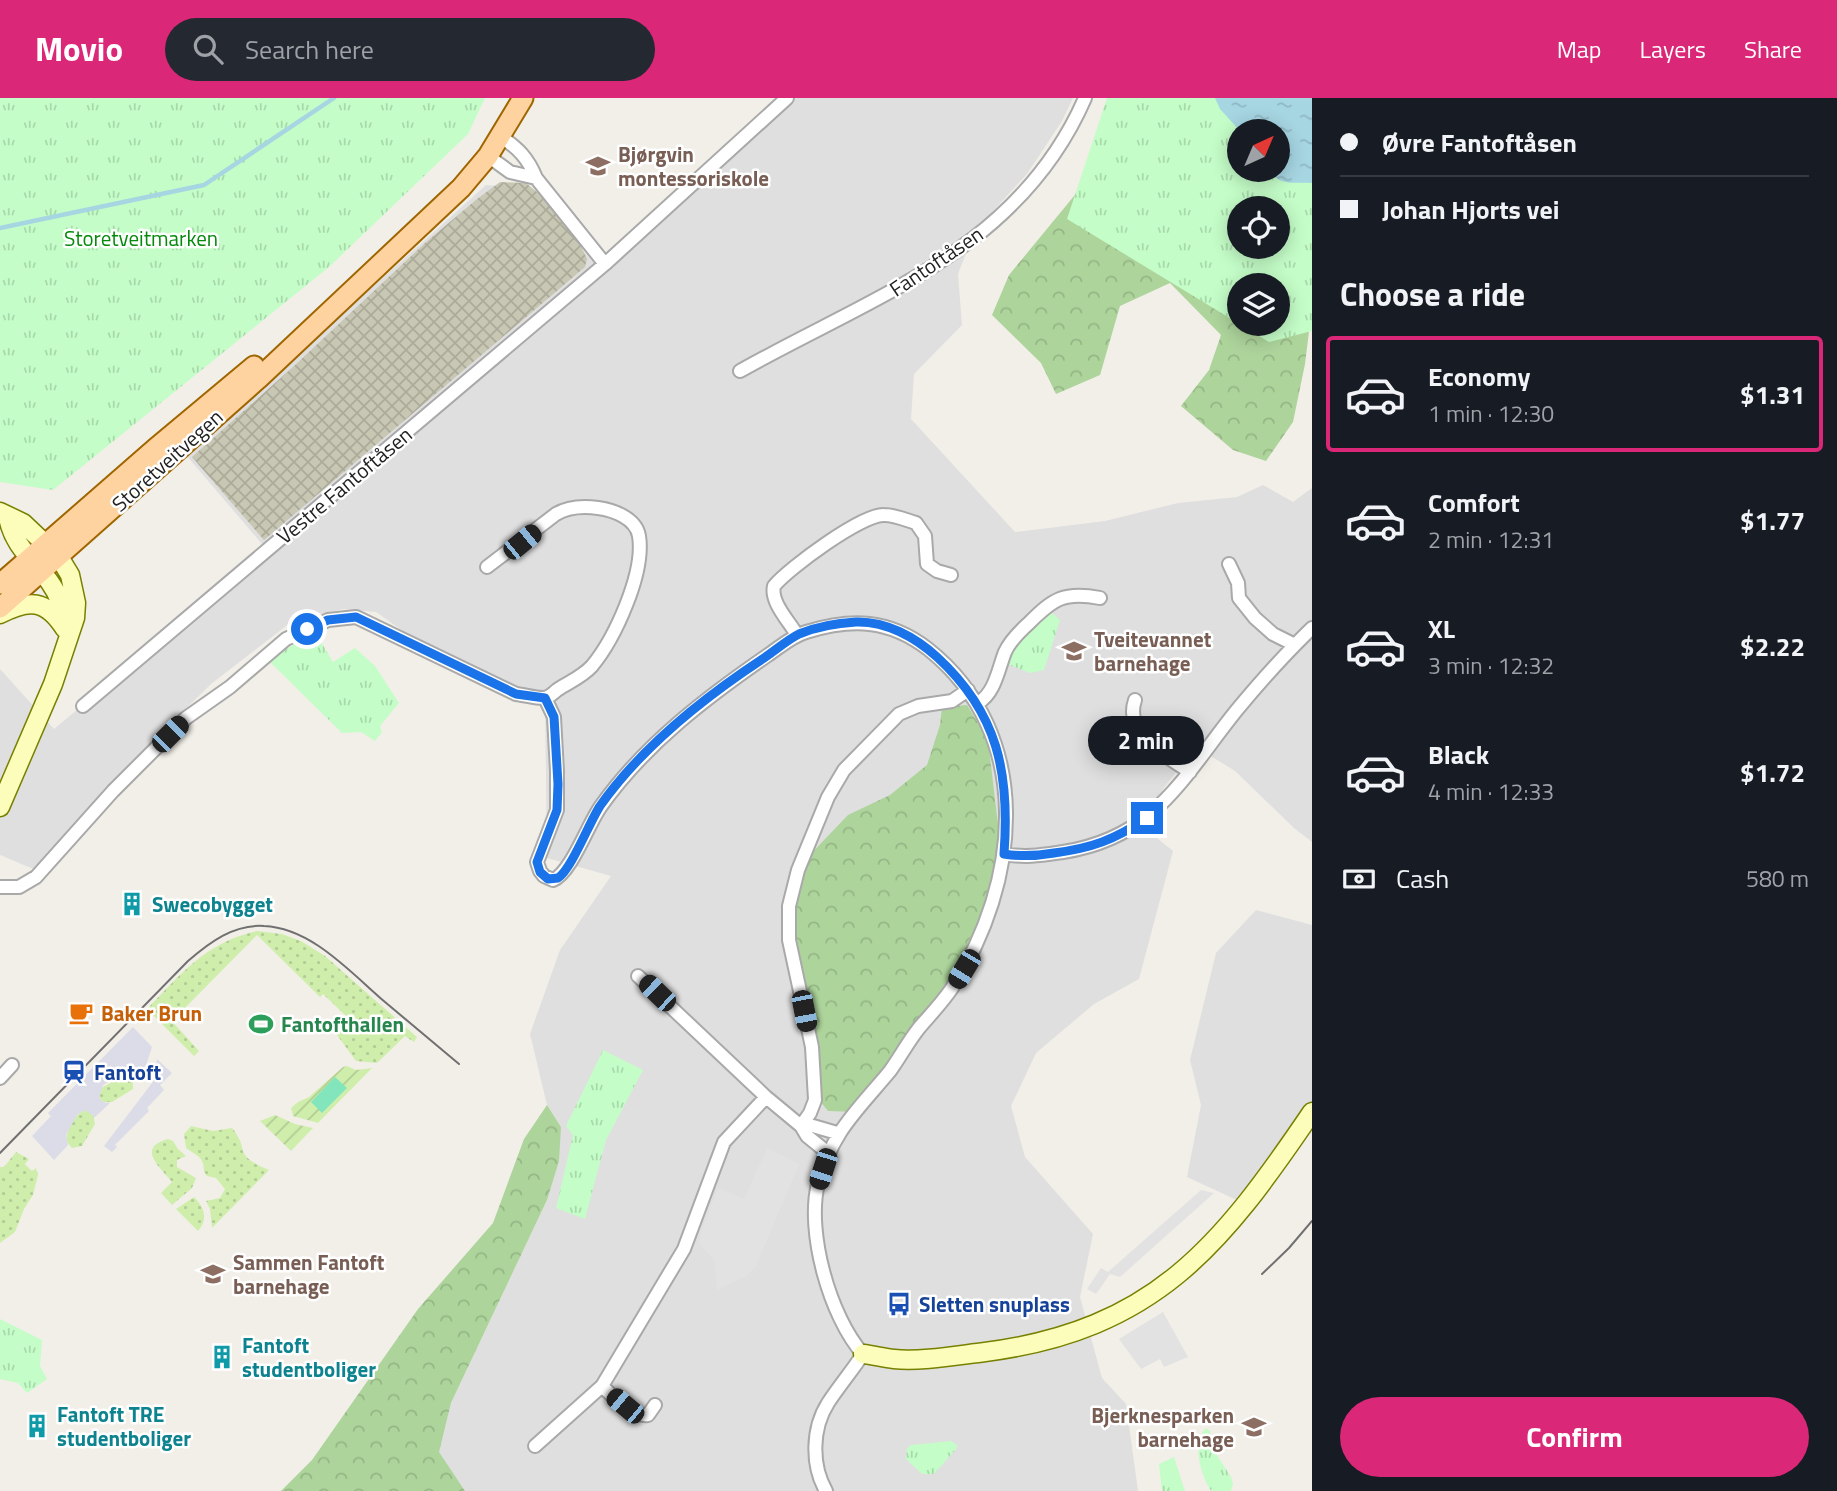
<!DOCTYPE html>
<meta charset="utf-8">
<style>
body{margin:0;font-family:"Titillium Web",sans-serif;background:#242831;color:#f1f3f6;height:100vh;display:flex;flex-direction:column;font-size:26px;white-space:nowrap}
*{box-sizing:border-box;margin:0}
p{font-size:23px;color:#9ea1a6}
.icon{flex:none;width:38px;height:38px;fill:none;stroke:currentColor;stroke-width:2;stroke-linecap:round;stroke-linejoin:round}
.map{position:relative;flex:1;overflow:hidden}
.drawer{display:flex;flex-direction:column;background:#171b24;width:525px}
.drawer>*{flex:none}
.top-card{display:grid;align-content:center;height:154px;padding:0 28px;background:#171b24}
.needle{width:46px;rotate:44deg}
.fabs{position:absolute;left:1227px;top:21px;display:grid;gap:14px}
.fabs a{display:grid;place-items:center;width:63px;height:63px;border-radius:50%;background:#171b24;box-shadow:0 4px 18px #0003;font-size:35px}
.end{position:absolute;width:32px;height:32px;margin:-16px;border:9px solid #1a73e8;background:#fff;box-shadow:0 0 0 4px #fff}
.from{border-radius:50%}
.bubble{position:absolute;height:49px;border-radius:24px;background:#171b24;box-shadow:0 4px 18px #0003;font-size:23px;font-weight:700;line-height:49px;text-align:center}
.car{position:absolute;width:21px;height:42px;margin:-21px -10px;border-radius:9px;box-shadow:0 0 5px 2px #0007;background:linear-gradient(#222 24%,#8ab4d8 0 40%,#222 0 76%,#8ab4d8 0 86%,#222 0)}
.top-card b{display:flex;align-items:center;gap:24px;height:66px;font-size:26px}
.top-card b+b{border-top:2px solid #363941}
.top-card i{width:18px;height:18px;background:#f1f3f6}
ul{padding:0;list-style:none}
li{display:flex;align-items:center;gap:21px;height:116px;margin:0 14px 10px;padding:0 14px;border:4px solid transparent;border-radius:7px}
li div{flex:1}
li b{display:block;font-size:26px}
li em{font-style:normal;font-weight:700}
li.on{border-color:#db2777}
li>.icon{width:63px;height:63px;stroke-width:1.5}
h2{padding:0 28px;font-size:32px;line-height:84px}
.pay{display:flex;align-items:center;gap:18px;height:77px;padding:0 28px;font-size:26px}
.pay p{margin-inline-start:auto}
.cta{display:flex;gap:14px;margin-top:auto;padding:14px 28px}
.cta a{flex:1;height:80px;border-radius:42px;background:#db2777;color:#fff;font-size:28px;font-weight:700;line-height:80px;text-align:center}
header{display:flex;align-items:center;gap:42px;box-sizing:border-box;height:98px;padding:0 35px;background:#db2777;color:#fff}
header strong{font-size:33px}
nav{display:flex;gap:38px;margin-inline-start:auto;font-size:24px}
.search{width:490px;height:63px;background:#242831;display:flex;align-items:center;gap:18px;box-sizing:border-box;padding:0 24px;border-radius:38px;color:#9ea1a6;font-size:26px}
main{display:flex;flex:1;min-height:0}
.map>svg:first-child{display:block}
.residential{fill:#e0dfdf}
.construction{fill:url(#construction-cross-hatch)}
.grass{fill:url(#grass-dots)}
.forest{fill:url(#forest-crowns)}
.park{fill:url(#park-tufts);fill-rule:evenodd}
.garden{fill:url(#garden-furrows)}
.pitch{fill:#82e5bc}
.parking{fill:#e2e2e2}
.plaza{fill:#dcdce8}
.water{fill:url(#water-ripples)}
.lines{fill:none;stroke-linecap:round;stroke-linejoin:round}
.stream{stroke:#a6d6e2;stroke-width:4.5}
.street-casing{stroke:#a9a9a9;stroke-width:16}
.secondary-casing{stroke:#778100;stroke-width:21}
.primary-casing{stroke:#9f6600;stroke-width:23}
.street{stroke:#fff;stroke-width:12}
.secondary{stroke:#fcfdbb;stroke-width:18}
.primary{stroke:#ffd3a0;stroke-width:19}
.tram{stroke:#707070;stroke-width:2}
.route{stroke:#1a73e8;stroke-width:9}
.labels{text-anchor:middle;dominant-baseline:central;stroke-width:5;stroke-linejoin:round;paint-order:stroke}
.education-label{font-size:21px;font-weight:bold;fill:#785e54;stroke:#fff;text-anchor:start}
.park-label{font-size:21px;fill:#058a0c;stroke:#fff}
.street-label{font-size:21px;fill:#222;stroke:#fff}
.culture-label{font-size:21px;font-weight:bold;fill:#0d838f;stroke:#fff;text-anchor:start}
.food-label{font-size:21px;font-weight:bold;fill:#c56008;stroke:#fff;text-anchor:start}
.leisure-label{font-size:21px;font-weight:bold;fill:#27864d;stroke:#fff;text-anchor:start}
.transit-label{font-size:21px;font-weight:bold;fill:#164399;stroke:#fff;text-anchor:start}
</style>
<header>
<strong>Movio</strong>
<div class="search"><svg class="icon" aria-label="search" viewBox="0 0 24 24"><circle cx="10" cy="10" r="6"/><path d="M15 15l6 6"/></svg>Search here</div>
<nav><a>Map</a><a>Layers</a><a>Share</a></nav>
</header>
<main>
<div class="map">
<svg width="1312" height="1393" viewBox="0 0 1312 1393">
<defs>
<pattern id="construction-cross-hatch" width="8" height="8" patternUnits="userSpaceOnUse" patternTransform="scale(1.75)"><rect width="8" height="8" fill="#c8c7b3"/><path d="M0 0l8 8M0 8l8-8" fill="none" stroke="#acab9a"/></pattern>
<pattern id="grass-dots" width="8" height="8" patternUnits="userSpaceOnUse" patternTransform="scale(1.75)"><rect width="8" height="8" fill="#cfeeac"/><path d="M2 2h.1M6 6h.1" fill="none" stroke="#b1cc94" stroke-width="1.8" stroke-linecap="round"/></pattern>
<pattern id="forest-crowns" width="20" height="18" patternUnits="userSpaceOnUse" patternTransform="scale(1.75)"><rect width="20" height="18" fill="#add49b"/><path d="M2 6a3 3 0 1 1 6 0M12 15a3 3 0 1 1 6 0" fill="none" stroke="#95b685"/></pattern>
<pattern id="park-tufts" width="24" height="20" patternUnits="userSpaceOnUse" patternTransform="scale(1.75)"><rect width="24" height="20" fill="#c4fdc7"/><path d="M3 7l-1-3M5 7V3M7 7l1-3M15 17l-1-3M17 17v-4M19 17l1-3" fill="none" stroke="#a8d9ab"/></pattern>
<pattern id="garden-furrows" width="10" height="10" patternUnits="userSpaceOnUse" patternTransform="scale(1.75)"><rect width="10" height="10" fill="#cfeeac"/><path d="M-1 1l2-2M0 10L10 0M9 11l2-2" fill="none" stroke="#b1cc94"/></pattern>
<pattern id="water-ripples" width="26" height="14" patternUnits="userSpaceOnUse" patternTransform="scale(1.75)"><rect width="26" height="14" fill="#a6d6e2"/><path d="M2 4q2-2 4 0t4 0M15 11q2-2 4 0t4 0" fill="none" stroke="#8fb7c2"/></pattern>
</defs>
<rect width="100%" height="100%" fill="#f2efe8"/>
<path class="residential" d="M781 0H1073L1062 23 1027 76 975 133 958 176 962 227 914 276 911 321 1015 434 1105 423 1178 405 1237 399 1263 387 1293 404 1312 390V744L1294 730 1235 673 1196 649 1163 691 1148 733 1173 753 1139 881 1094 906 1036 955 1011 1008 1025 1059 1093 1136 1080 1199 1102 1280 1126 1306 1138 1393H465L438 1355 451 1305 547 1102 561 1029 547 1007 530 936 560 852 611 778 547 760 545 604 502 591 446 553 437 557 376 514 344 511 300 520 286 528 211 586 110 685 60 751 36 772 0 757V571L54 631 268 453 186 357 486 87 528 90 594 165 698 78Z
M1256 812 1312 827V1018L1239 1103 1187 1079 1201 1007 1190 962 1216 855Z"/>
<path class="construction" d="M500 84 526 85 542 98 579 144 587 161 585 169 264 442 192 359 294 268 425 145 477 101Z"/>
<path class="grass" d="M257 833 282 836 301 843 325 858 417 939 414 944 405 938 377 965 356 963 334 933 347 919 323 896 320 899 257 837 175 920 170 916 169 920 199 953 194 958 147 911C182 875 205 845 257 833Z
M125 977 133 981V991L112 1004H103L99 999 101 990Z
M85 1012 93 1016 95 1026 82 1048 72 1050 66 1043C67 1032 74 1016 85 1012Z
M191 1028 213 1033 232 1030C251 1053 231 1056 269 1072L212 1130 210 1111 206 1103 220 1100 225 1091 216 1080 207 1078 204 1074C204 1058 197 1058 186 1050L184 1036Z
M168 1041 173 1043 178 1051 186 1058 177 1062V1069L196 1080 192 1090 172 1107 161 1095 172 1084C161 1070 135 1050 168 1041Z
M16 1054 29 1061 25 1066 32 1073 36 1070 38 1077 33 1097 24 1111 15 1134 0 1145V1069H4Z
M194 1099C204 1109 209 1121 198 1133L176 1111Z"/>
<path class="forest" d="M1088 81 1239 187V226H1278L1312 209 1305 266 1293 324 1266 363 1233 352 1181 308 1209 272 1221 237 1170 185 1120 208 1100 277 1056 296 1041 265 992 217 1009 177Z
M967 607 981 630 989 650 1002 761 976 859 858 1014 828 1013 814 996 791 822 804 763 848 717 890 697 927 667 940 627 942 609Z
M547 1007 561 1029 559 1063 547 1102 451 1305 439 1354 465 1393H281L312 1362 418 1211 493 1125 524 1041Z"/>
<path class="park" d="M0 0H485L468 36 329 169 53 392 0 384Z
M1107 0H1312V233L1269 244 1067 121ZM1239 33H1278V72H1239ZM1239 110H1278V149H1239ZM1239 187H1278V226H1239Z
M1049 512 1060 522 1044 572 1030 575 1007 566 1016 545Z
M315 534 333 564 355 550 375 568 399 605 380 628 382 634 375 643 361 634 342 635 268 562Z
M603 952 643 972 606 1042 585 1121 556 1110 573 1037 566 1028Z
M0 1221 42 1242 40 1268 47 1281 27 1295 18 1285 0 1281Z
M1206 1330 1210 1333 1215 1354 1231 1379 1233 1386 1231 1393H1211C1201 1378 1191 1345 1206 1330Z
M951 1343 957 1347V1350L934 1376H922L906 1361 907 1351 911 1347Z
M1174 1359 1185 1393H1162L1159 1366Z"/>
<path class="garden" d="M347 968 356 972 372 970 318 1025 293 1018 291 1010 298 1004 309 999 343 969Z
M275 1017 295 1026 313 1030 291 1053 260 1023Z"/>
<path class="pitch" d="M335 979 347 990 322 1015 311 1004Z"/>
<path class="parking" d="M767 1050 799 1066 756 1168 748 1177 717 1192 714 1162 699 1145 701 1134 718 1090 744 1101Z
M1201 1092 1214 1095 1120 1179 1110 1176 1096 1196 1087 1191 1101 1170 1108 1174Z
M1163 1214 1188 1259 1164 1269 1160 1261 1141 1271 1119 1241Z"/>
<path class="plaza" d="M133 929 152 949 146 967 133 981 125 977 120 978 103 987 99 999 103 1004 110 1005 95 1019 85 1012 77 1017 66 1037 68 1047 54 1062 32 1038 51 1018 48 1015Z
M157 961 172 975 160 987 164 992 147 1010 149 1013 115 1047 117 1049 112 1054 104 1048 152 985Z"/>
<path class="water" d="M1215 0H1312V85C1300 84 1286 87 1276 80 1273 78 1270 74 1267 72H1278V33H1240L1220 11Z"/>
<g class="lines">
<path class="stream" d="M0 130 204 87 334 0"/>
<g class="street-casing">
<path id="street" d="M500 38C518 50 528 60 536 80L605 166
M488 58 510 74 536 80
M740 273C873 198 1019 152 1085 0
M1229 466 1238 485 1239 500 1255 520 1273 536 1295 547
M797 537C789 523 770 504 774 488 789 470 862 416 884 417 895 417 906 422 916 425L925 438 927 466 937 473 951 477
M545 600 554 619 557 673V712L537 764 540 773 544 778 553 782C571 775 588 726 601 708 645 646 707 599 768 557 780 549 792 538 806 534 852 520 889 521 928 551 1036 637 1020 785 952 890 942 905 930 917 919 930 908 944 900 959 890 973 857 1013 832 1033 818 1086 806 1134 830 1219 863 1256 852 1273 839 1288 828 1305 812 1330 811 1367 826 1393
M1135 602C1123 637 1167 658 1190 674
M978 605C995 595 998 572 1005 554 1010 543 1019 534 1029 525 1053 501 1064 493 1100 500
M83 608 605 166 787 0
M1004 756C1025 760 1042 757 1063 754 1155 740 1183 679 1236 613 1260 584 1285 556 1312 530
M0 789H19L36 779 113 693 186 620 230 589 286 541 328 522 356 519 516 596C525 597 535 600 543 600 549 600 552 596 557 592 569 584 582 579 592 568 615 540 645 475 639 438 636 420 613 412 598 410 584 408 568 409 556 416L487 469
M638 878 766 999 801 1028 807 1038 828 1055
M0 980 12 967
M801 1028 810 1015 815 1002 812 949 789 842V808L798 772 828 699 844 672 899 616 918 608 952 603 968 592
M801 1028H813L837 1035
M602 1288C614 1299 630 1319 648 1317L655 1307
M535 1348 602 1288 684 1151 724 1044 766 999"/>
</g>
<g class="secondary-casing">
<path id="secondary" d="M0 414 23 425 59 459 70 477 76 505 75 520 53 586 0 709
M8 419C13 447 32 461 49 483 60 498 65 514 68 533
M0 516C29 501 46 501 65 531
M863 1256C873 1257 884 1260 894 1261 920 1264 959 1257 985 1254 1155 1232 1221 1148 1312 1014"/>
</g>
<g class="primary-casing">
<path id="primary" d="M0 486 156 350 254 268
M0 510 258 281 461 90 488 58 523 0"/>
</g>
<use href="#street" class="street"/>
<use href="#secondary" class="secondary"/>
<use href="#primary" class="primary"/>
<path class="tram" d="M0 1055 188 863C210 844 234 826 264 828 312 830 351 875 385 904 410 925 435 946 459 966
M1262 1176 1289 1150 1312 1123"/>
</g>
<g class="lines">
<path class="route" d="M307 531 328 522 356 519 516 596 545 600 554 619 558 686 557 712 537 764 540 774 548 781 558 780C571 772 589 725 600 708 641 650 706 598 764 560 776 552 787 542 799 536 816 529 838 525 856 524 886 523 915 539 937 559 998 615 1010 675 1004 756 1022 759 1036 758 1054 755 1092 750 1114 742 1147 720"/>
</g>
<defs>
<g id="school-bare" transform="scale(1.89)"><path d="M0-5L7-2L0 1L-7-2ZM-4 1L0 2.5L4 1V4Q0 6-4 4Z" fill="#8d6e63" stroke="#fff" stroke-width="2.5" paint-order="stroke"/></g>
<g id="building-bare" transform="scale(1.89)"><path d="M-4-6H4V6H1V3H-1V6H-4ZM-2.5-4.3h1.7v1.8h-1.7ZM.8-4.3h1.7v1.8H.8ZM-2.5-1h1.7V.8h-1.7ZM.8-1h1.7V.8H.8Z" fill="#0f9aa8" stroke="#fff" stroke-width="2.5" paint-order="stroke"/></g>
<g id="cafe-bare" transform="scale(1.89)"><path d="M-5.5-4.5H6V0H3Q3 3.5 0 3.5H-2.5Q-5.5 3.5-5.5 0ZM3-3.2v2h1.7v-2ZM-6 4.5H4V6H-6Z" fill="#e8710a" stroke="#fff" stroke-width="2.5" paint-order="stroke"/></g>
<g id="stadium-bare" transform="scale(1.89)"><path d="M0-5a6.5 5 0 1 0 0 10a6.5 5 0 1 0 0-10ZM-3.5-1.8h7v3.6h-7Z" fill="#2e9e5b" stroke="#fff" stroke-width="2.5" paint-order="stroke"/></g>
<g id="station-bare" transform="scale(1.89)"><path d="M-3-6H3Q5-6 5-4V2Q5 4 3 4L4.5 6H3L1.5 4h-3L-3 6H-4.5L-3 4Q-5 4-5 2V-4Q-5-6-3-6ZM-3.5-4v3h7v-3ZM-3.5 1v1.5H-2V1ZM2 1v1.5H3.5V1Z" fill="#1a4fb4" stroke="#fff" stroke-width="2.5" paint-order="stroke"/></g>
<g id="bus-bare" transform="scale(1.89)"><path d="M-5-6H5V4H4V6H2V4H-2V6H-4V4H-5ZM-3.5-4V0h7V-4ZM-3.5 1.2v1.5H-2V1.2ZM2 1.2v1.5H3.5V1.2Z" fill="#1a4fb4" stroke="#fff" stroke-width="2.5" paint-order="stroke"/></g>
</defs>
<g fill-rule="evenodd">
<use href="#school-bare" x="598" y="68"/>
<use href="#school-bare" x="1074" y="553"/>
<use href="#building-bare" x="132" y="806"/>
<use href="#cafe-bare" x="81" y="915"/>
<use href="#stadium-bare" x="261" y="926"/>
<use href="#station-bare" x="74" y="974"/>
<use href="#school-bare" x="213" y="1176"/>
<use href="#bus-bare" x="899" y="1206"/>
<use href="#building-bare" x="222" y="1259"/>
<use href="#building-bare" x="37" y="1328"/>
<use href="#school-bare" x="1254" y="1329"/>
</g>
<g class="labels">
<g class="education-label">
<text x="618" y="56">Bjørgvin<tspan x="618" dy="24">montessoriskole</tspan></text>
<text x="1094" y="541">Tveitevannet<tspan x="1094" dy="24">barnehage</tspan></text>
<text x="233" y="1164">Sammen Fantoft<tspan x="233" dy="24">barnehage</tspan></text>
<text x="1234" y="1317" text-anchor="end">Bjerknesparken<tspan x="1234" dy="24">barnehage</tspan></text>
</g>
<g class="park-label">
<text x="141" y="140">Storetveitmarken</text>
</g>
<g class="street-label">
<text transform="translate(936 163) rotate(-34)">Fantoftåsen</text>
<text transform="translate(167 362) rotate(-42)">Storetveitvegen</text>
<text transform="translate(344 387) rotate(-40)">Vestre Fantoftåsen</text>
</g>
<g class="culture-label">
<text x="152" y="806">Swecobygget</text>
<text x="242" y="1247">Fantoft<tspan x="242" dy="24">studentboliger</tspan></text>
<text x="57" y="1316">Fantoft TRE<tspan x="57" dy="24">studentboliger</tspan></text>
</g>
<g class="food-label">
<text x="101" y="915">Baker Brun</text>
</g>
<g class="leisure-label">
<text x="281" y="926">Fantofthallen</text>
</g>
<g class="transit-label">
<text x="94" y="974">Fantoft</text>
<text x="919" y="1206">Sletten snuplass</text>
</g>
</g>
</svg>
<div class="fabs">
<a><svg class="needle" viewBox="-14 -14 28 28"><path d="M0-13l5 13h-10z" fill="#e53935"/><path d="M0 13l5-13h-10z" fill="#9ea1a6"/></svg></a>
<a><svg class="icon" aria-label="locate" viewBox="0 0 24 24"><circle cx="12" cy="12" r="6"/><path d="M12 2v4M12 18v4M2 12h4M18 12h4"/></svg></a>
<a><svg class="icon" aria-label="layers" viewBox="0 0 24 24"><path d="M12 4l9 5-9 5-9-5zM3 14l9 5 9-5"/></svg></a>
</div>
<i class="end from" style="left:307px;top:531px"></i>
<i class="end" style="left:1147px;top:720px"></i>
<div class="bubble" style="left:1088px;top:618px;width:116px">2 min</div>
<i class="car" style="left:522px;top:444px;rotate:51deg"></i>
<i class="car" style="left:170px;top:636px;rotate:45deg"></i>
<i class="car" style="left:964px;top:871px;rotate:211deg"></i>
<i class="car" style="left:657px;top:895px;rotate:314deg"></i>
<i class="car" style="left:804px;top:913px;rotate:169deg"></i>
<i class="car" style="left:823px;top:1071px;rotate:198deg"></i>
<i class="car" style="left:625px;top:1308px;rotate:310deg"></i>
</div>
<section class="drawer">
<div class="top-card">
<b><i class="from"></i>Øvre Fantoftåsen</b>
<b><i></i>Johan Hjorts vei</b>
</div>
<h2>Choose a ride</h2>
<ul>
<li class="on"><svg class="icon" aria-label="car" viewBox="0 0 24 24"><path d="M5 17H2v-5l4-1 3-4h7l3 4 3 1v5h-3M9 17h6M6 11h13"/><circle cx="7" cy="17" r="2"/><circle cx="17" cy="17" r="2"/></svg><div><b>Economy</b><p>1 min · 12:30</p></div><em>$1.31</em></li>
<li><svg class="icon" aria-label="car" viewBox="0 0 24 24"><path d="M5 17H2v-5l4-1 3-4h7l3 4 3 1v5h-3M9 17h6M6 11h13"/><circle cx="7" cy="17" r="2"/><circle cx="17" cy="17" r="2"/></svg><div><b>Comfort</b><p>2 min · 12:31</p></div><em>$1.77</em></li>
<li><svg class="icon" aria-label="car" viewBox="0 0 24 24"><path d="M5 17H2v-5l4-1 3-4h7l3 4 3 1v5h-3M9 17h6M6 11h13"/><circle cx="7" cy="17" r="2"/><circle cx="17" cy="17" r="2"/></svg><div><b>XL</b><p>3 min · 12:32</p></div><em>$2.22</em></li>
<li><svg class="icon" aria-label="car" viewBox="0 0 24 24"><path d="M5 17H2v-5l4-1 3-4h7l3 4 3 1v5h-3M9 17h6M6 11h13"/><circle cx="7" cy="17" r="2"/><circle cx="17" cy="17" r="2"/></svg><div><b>Black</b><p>4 min · 12:33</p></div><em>$1.72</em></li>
</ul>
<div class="pay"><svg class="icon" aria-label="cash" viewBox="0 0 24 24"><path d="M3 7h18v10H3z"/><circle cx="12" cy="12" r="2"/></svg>Cash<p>580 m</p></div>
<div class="cta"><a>Confirm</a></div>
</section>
</main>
